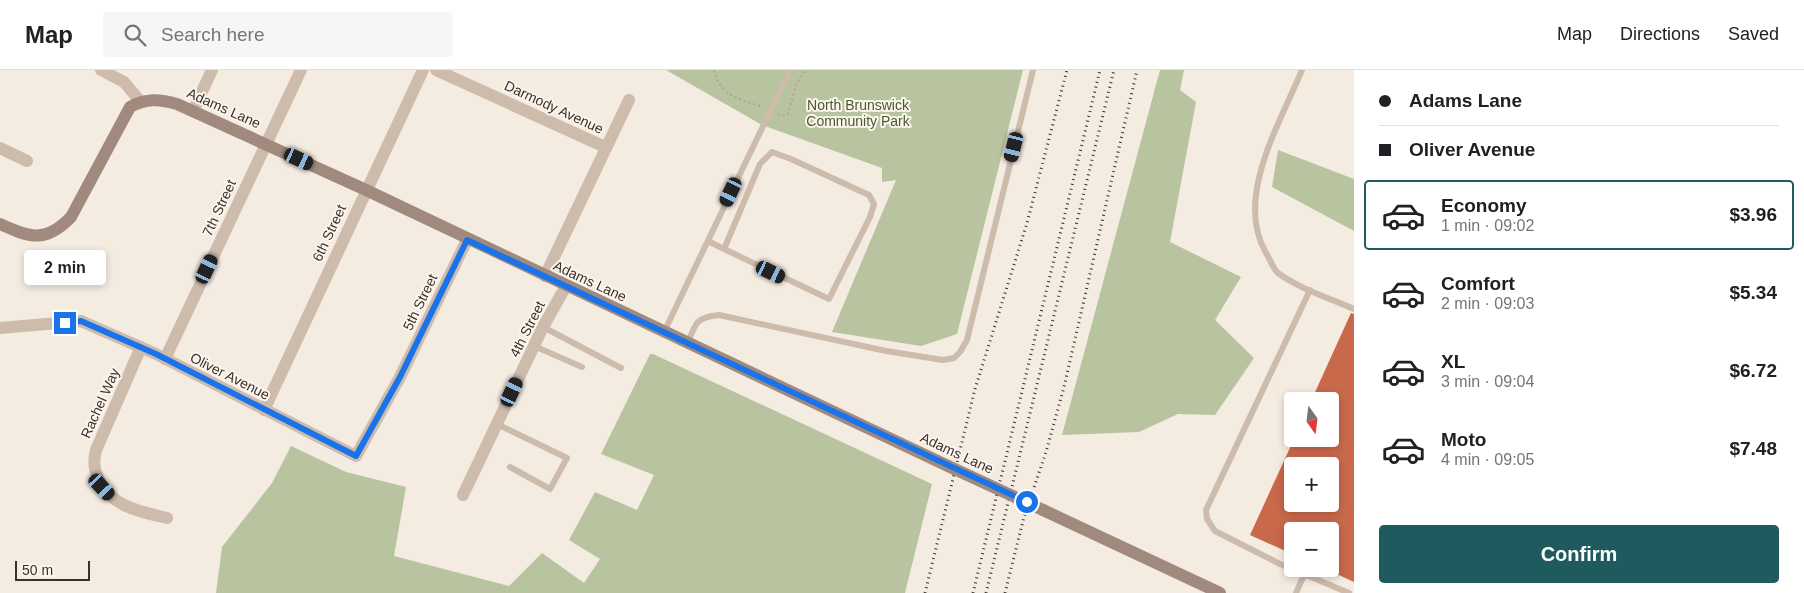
<!DOCTYPE html>
<meta charset="utf-8">
<style>
body{margin:0;font-family:Arial,sans-serif;background:#f6f6f6;color:#202124;height:100vh;display:flex;flex-direction:column;font-size:19px;white-space:nowrap}
*{box-sizing:border-box;margin:0}
p{font-size:16px;color:#757577}
.icon{flex:none;width:28px;height:28px;fill:none;stroke:currentColor;stroke-width:2;stroke-linecap:round;stroke-linejoin:round}
.map{position:relative;flex:1;overflow:hidden}
.details{display:flex;flex-direction:column;background:#fff;width:450px}
.details>*{flex:none}
.guide{display:grid;align-content:center;height:110px;padding:0 25px;background:#fff}
.needle{width:32px;rotate:166deg}
.buttons{position:absolute;left:1284px;top:322px;display:grid;gap:10px}
.buttons a{display:grid;place-items:center;width:55px;height:55px;border-radius:5px;background:#fff;box-shadow:0 2px 8px #0003;font-size:25px}
.scale{position:absolute;left:15px;bottom:12px;width:75px;box-sizing:border-box;padding-left:5px;border:2px solid #3b302b;border-top:0;font-size:14px;line-height:18px;white-space:nowrap;color:#3b302b;-webkit-text-stroke:4px #fbf5ee;paint-order:stroke}
.end{position:absolute;width:22px;height:22px;margin:-11px;border:6px solid #1a73e8;background:#fff;box-shadow:0 0 0 2px #fff}
.from{border-radius:50%}
.bubble{position:absolute;height:35px;border-radius:5px;background:#fff;box-shadow:0 2px 8px #0003;font-size:16px;font-weight:600;line-height:35px;text-align:center}
.car{position:absolute;width:15px;height:30px;margin:-15px -8px;border-radius:6px;box-shadow:0 0 4px 1px #0007;background:linear-gradient(#222 24%,#8ab4d8 0 40%,#222 0 76%,#8ab4d8 0 86%,#222 0)}
.guide b{display:flex;align-items:center;gap:18px;height:48px;font-size:19px}
.guide b+b{border-top:1px solid #e0e0e0}
.guide i{width:12px;height:12px;background:#202124}
ul{padding:0;list-style:none}
li{display:flex;align-items:center;gap:15px;height:70px;margin:0 10px 8px;padding:0 15px;border:2px solid transparent;border-radius:5px}
li div{flex:1}
li b{display:block;font-size:19px}
li em{font-style:normal;font-weight:600}
li.on{border-color:#1f5a5e}
li>.icon{width:45px;height:45px;stroke-width:1.5}
.action{display:flex;gap:10px;margin-top:auto;padding:10px 25px}
.action a{flex:1;height:58px;border-radius:5px;background:#1f5a5e;color:#fff;font-size:20px;font-weight:600;line-height:58px;text-align:center}
header{display:flex;align-items:center;gap:30px;box-sizing:border-box;height:70px;padding:0 25px;background:#fff;border-bottom:1px solid #e0e0e0}
header strong{font-size:24px}
nav{display:flex;gap:28px;margin-inline-start:auto;font-size:18px}
.search{width:350px;height:45px;background:#f6f6f6;display:flex;align-items:center;gap:12px;box-sizing:border-box;padding:0 18px;border-radius:5px;color:#757577;font-size:19px}
main{display:flex;flex:1;min-height:0}
.map>svg:first-child{display:block}
.green{fill:#b8c4a0}
.building{fill:#c8694b;fill-rule:evenodd}
.lines{fill:none;stroke-linecap:round;stroke-linejoin:round}
.path{stroke:#b9a596;stroke-width:2;stroke-dasharray:2.5 2.5;stroke-linecap:butt}
.lane{stroke:#cdbbac;stroke-width:6}
.street{stroke:#cdbbac;stroke-width:12}
.secondary{stroke:#a18a7d;stroke-width:12}
.rail{stroke:#3b302b;stroke-width:3;stroke-dasharray:1 4;stroke-linecap:butt}
.secondary-bridge{stroke:#a18a7d;stroke-width:12}
.route{stroke:#1a73e8;stroke-width:6}
.labels{text-anchor:middle;dominant-baseline:central;stroke-width:4;stroke-linejoin:round;paint-order:stroke}
.park-label{font-size:14px;fill:#4a5a2e;stroke:#fbf5ee}
.street-label{font-size:14px;fill:#3b302b;stroke:#fbf5ee}
</style>
<header>
<strong>Map</strong>
<div class="search"><svg class="icon" aria-label="search" viewBox="0 0 24 24"><circle cx="10" cy="10" r="6"/><path d="M15 15l6 6"/></svg>Search here</div>
<nav><a>Map</a><a>Directions</a><a>Saved</a></nav>
</header>
<main>
<div class="map">
<svg width="1354" height="523" viewBox="0 0 1354 523">
<rect width="100%" height="100%" fill="#f4ebe1"/>
<path class="green" d="M666 0H1023L957 264 921 276 832 262 896 110 882 112V98L762 55Z
M1160 0H1184L1180 20 1196 32 1170 172 1241 207 1215 250 1254 288 1215 345 1178 344 1139 362 1062 365Z
M1278 80 1354 109V161L1272 117Z
M650 284H653L932 414 905 523H216L222 477 272 413 291 376 346 402 406 417 394 486 509 516 542 483 584 513 600 489 569 470 595 422 637 440 654 405 601 384Z"/>
<path class="building" d="M1351 243 1354 244V512L1330 501V461H1292V484L1250 465 1294 369H1330V331H1311ZM1292 396H1330V434H1292Z"/>
<g class="lines">
<path class="path" d="M714 0C720 27 740 29 763 37
M778 44 781 46 788 44 797 12 806 0"/>
<path class="lane" d="M1302 0C1280 53 1234 128 1266 183 1270 189 1273 199 1278 203 1300 219 1329 228 1354 239
M708 171 724 179 829 229 870 147 874 134 869 125 791 89 772 82 760 94 724 179
M1310 220 1206 440 1207 449 1215 461 1280 494 1349 523
M543 257 621 298
M664 262 790 0
M688 273C695 253 697 247 719 245L886 281 943 290 954 288 960 282 967 270 1033 0
M534 276 582 297
M497 354 567 388 550 419 510 397
M1296 523 1304 505"/>
<path class="street" d="M101 0 124 12 140 31
M436 0 605 77
M193 41 212 0
M0 78 27 91
M545 206 629 30
M0 258 81 251 156 284 356 386 400 307 467 170
M141 277 96 380C93 392 94 399 99 410 111 437 142 442 167 448
M165 289 301 0
M264 340 423 0
M463 425 543 257 566 216"/>
<path class="secondary" d="M0 154C30 168 46 173 71 147L130 37C146 28 160 29 177 34L366 120 948 396
M1043 440 1220 523"/>
<path class="rail" d="M925 523 975 319 1027 153 1067 0
M973 523 1100 0
M986 523 1114 0
M1005 523 1024 447 1046 382 1064 317 1137 0"/>
<path class="secondary-bridge" d="M948 396 1043 440"/>
</g>
<g class="lines">
<path class="route" d="M65 253 81 251 156 284 356 386 400 307 467 170 1027 432"/>
</g>
<g class="labels">
<g class="park-label">
<text x="858" y="35">North Brunswick<tspan x="858" dy="16">Community Park</tspan></text>
</g>
<g class="street-label">
<text transform="translate(554 37) rotate(25)">Darmody Avenue</text>
<text transform="translate(224 38) rotate(24)">Adams Lane</text>
<text transform="translate(219 138) rotate(-65)">7th Street</text>
<text transform="translate(329 163) rotate(-65)">6th Street</text>
<text transform="translate(590 211) rotate(25)">Adams Lane</text>
<text transform="translate(420 232) rotate(-64)">5th Street</text>
<text transform="translate(527 259) rotate(-63)">4th Street</text>
<text transform="translate(230 306) rotate(27)">Oliver Avenue</text>
<text transform="translate(100 333) rotate(-66)">Rachel Way</text>
<text transform="translate(957 383) rotate(25)">Adams Lane</text>
</g>
</g>
</svg>
<div class="buttons">
<a><svg class="needle" viewBox="-14 -14 28 28"><path d="M0-13l5 13h-10z" fill="#e53935"/><path d="M0 13l5-13h-10z" fill="#757577"/></svg></a>
<a>+</a>
<a>−</a>
</div>
<div class="scale">50 m</div>
<i class="end from" style="left:1027px;top:432px"></i>
<i class="end" style="left:65px;top:253px"></i>
<div class="bubble" style="left:24px;top:180px;width:82px">2 min</div>
<i class="car" style="left:1014px;top:77px;rotate:194deg"></i>
<i class="car" style="left:299px;top:89px;rotate:115deg"></i>
<i class="car" style="left:731px;top:122px;rotate:205deg"></i>
<i class="car" style="left:207px;top:199px;rotate:25deg"></i>
<i class="car" style="left:771px;top:202px;rotate:116deg"></i>
<i class="car" style="left:512px;top:322px;rotate:25deg"></i>
<i class="car" style="left:102px;top:417px;rotate:137deg"></i>
</div>
<section class="details">
<div class="guide">
<b><i class="from"></i>Adams Lane</b>
<b><i></i>Oliver Avenue</b>
</div>
<ul>
<li class="on"><svg class="icon" aria-label="car" viewBox="0 0 24 24"><path d="M5 17H2v-5l4-1 3-4h7l3 4 3 1v5h-3M9 17h6M6 11h13"/><circle cx="7" cy="17" r="2"/><circle cx="17" cy="17" r="2"/></svg><div><b>Economy</b><p>1 min · 09:02</p></div><em>$3.96</em></li>
<li><svg class="icon" aria-label="car" viewBox="0 0 24 24"><path d="M5 17H2v-5l4-1 3-4h7l3 4 3 1v5h-3M9 17h6M6 11h13"/><circle cx="7" cy="17" r="2"/><circle cx="17" cy="17" r="2"/></svg><div><b>Comfort</b><p>2 min · 09:03</p></div><em>$5.34</em></li>
<li><svg class="icon" aria-label="car" viewBox="0 0 24 24"><path d="M5 17H2v-5l4-1 3-4h7l3 4 3 1v5h-3M9 17h6M6 11h13"/><circle cx="7" cy="17" r="2"/><circle cx="17" cy="17" r="2"/></svg><div><b>XL</b><p>3 min · 09:04</p></div><em>$6.72</em></li>
<li><svg class="icon" aria-label="car" viewBox="0 0 24 24"><path d="M5 17H2v-5l4-1 3-4h7l3 4 3 1v5h-3M9 17h6M6 11h13"/><circle cx="7" cy="17" r="2"/><circle cx="17" cy="17" r="2"/></svg><div><b>Moto</b><p>4 min · 09:05</p></div><em>$7.48</em></li>
</ul>
<div class="action"><a>Confirm</a></div>
</section>
</main>
